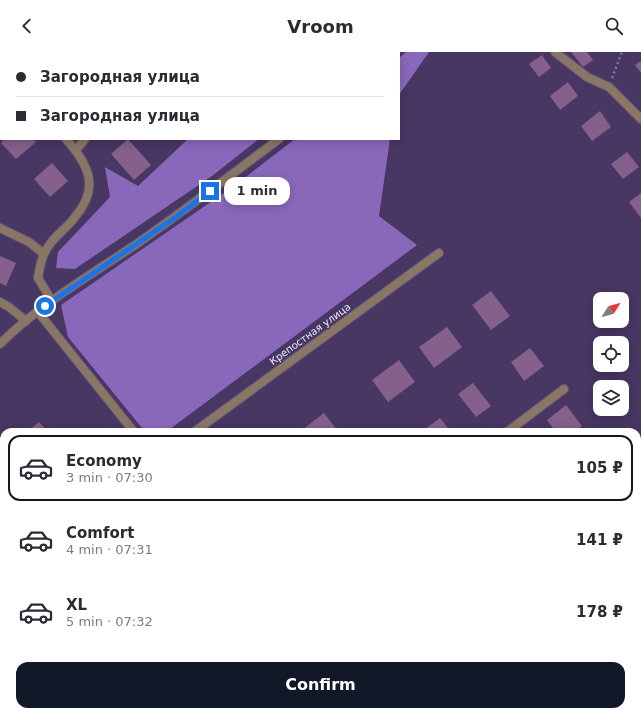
<!DOCTYPE html>
<meta charset="utf-8">
<style>
body{margin:0;font-family:"DejaVu Sans",sans-serif;background:#f7f7f7;color:#2b2b33;height:100vh;display:flex;flex-direction:column;font-size:15px;white-space:nowrap}
*{box-sizing:border-box;margin:0}
p{font-size:13px;color:#7c7c81}
.icon{flex:none;width:22px;height:22px;fill:none;stroke:currentColor;stroke-width:2;stroke-linecap:round;stroke-linejoin:round}
.map{position:relative;flex:1;overflow:hidden}
.sheet{position:absolute;left:0px;top:376px;width:641px;height:288px;display:flex;flex-direction:column;background:#fff;border-radius:12px 12px 0 0;box-shadow:0 2px 10px #0003}
.sheet>*{flex:none}
.guide{position:absolute;left:0px;top:0px;width:400px;height:88px;box-shadow:0 2px 10px #0003;display:grid;align-content:center;height:88px;padding:0 16px;background:#fff}
.needle{width:26px;rotate:53deg}
.tools{position:absolute;left:593px;top:240px;display:grid;gap:8px}
.tools a{display:grid;place-items:center;width:36px;height:36px;border-radius:8px;background:#fff;box-shadow:0 2px 10px #0003;font-size:20px}
.end{position:absolute;width:18px;height:18px;margin:-9px;border:5px solid #1a73e8;background:#fff;box-shadow:0 0 0 2px #fff}
.from{border-radius:50%}
.bubble{position:absolute;height:28px;border-radius:12px;background:#fff;box-shadow:0 2px 10px #0003;font-size:13px;font-weight:800;line-height:28px;text-align:center}
.guide b{display:flex;align-items:center;gap:14px;height:38px;font-size:15px}
.guide b+b{border-top:1px solid #e1e1e2}
.guide i{width:10px;height:10px;background:#2b2b33}
ul{padding:7px 0 0;list-style:none}
li{display:flex;align-items:center;gap:12px;height:66px;margin:0 8px 6px;padding:0 8px;border:2px solid transparent;border-radius:12px}
li div{flex:1}
li b{display:block;font-size:15px}
li em{font-style:normal;font-weight:800}
li.active{border-color:#111827}
li>.icon{width:36px;height:36px;stroke-width:1.5}
.action{display:flex;gap:8px;margin-top:auto;padding:8px 16px}
.action a{flex:1;height:46px;border-radius:12px;background:#111827;color:#fff;font-size:16px;font-weight:800;line-height:46px;text-align:center}
header{display:flex;justify-content:space-between;align-items:center;height:52px;padding:0 16px;background:#fff;font-size:18px;font-weight:800}
.map>svg:first-child{display:block}
.forest{fill:#8968bb}
.building{fill:#84608a}
.lines{fill:none;stroke-linecap:round;stroke-linejoin:round}
.service-casing{stroke:#63537b;stroke-width:8}
.minor-casing{stroke:#63537b;stroke-width:10}
.tertiary-casing{stroke:#63537b;stroke-width:10}
.path{stroke:#86799b;stroke-width:2.5;stroke-dasharray:2 3;stroke-linecap:butt}
.service{stroke:#897665;stroke-width:6}
.minor{stroke:#897665;stroke-width:8}
.tertiary{stroke:#897665;stroke-width:8}
.route{stroke:#1a73e8;stroke-width:5}
.labels{text-anchor:middle;dominant-baseline:central;stroke-width:3;stroke-linejoin:round;paint-order:stroke}
.street-label{font-size:10px;fill:#f0ebfb;stroke:#483663}
</style>
<header><svg class="icon" aria-label="back" viewBox="0 0 24 24"><path d="M15 5l-7 7 7 7"/></svg>Vroom<svg class="icon" aria-label="search" viewBox="0 0 24 24"><circle cx="10" cy="10" r="6"/><path d="M15 15l6 6"/></svg></header>
<div class="map">
<svg width="641" height="664" viewBox="0 0 641 664">
<rect width="100%" height="100%" fill="#483663"/>
<path class="forest" d="M406 0H429L399 43V6Z
M188 87H259L212 124 75 217 56 216 58 200 110 145 105 115 138 134Z
M295 87H390L379 164 417 193 166 380 142 376 68 285 61 253 234 134Z"/>
<path class="building" d="M571 0H587L593 8 583 15Z
M542 3 551 16 539 25 529 12Z
M641 9V21L635 13Z
M568 30 578 44 560 58 550 44Z
M600 59 611 75 592 89 581 74Z
M5 87H33L36 90 16 107 1 91Z
M128 87 151 113 134 128 111 102Z
M627 100 639 115 623 127 611 112Z
M52 111 68 129 50 145 34 127Z
M641 141V166L629 150Z
M0 204 16 211 6 234 0 231Z
M491 239 510 264 491 278 472 253Z
M447 275 462 295 434 316 419 295Z
M530 296 544 314 524 329 511 310Z
M399 308 415 330 388 350 372 328Z
M473 331 491 354 476 365 458 342Z
M566 353 582 374 575 380H556L547 368Z
M324 361 337 378 334 380H303L302 378Z
M440 366 451 380H421Z
M39 370 48 380H27Z
M4 473V510L0 514V476Z
M637 596 641 602V610L637 613Z
M46 660H130L133 662 132 664H51Z
M287 660H310L313 663 282 664Z
M401 660H426L429 664H404Z
M539 660H563L564 662 562 664H533Z"/>
<g class="lines">
<g class="service-casing">
<path id="service" d="M181 0 182 1"/>
</g>
<g class="minor-casing">
<path id="minor" d="M555 0 587 25 609 35 641 67
M189 1 190 0
M0 12 1 13
M76 98 85 87
M0 176 29 190 44 202
M52 249 38 226C40 214 42 202 50 192 57 182 68 175 75 165 100 136 89 113 66 87
M0 250 9 255 26 269
M38 260 134 380
M194 380 439 201
M507 380 564 337
M0 406 4 410
M637 644 641 641
M191 660 192 664
M443 660 446 664
M352 664 358 660
M612 664 617 660"/>
</g>
<g class="tertiary-casing">
<path id="tertiary" d="M390 1 391 0
M0 292C39 253 89 224 135 193 184 159 231 123 279 87"/>
</g>
<path class="path" d="M612 26 622 0"/>
<use href="#service" class="service"/>
<use href="#minor" class="minor"/>
<use href="#tertiary" class="tertiary"/>
</g>
<g class="lines">
<path class="route" d="M45 254 176 165 210 139"/>
</g>
<g class="labels">
<g class="street-label">
<text transform="translate(310 282) rotate(-36)">Крепостная улица</text>
</g>
</g>
</svg>
<div class="tools">
<a><svg class="needle" viewBox="-14 -14 28 28"><path d="M0-13l5 13h-10z" fill="#e53935"/><path d="M0 13l5-13h-10z" fill="#7c7c81"/></svg></a>
<a><svg class="icon" aria-label="locate" viewBox="0 0 24 24"><circle cx="12" cy="12" r="6"/><path d="M12 2v4M12 18v4M2 12h4M18 12h4"/></svg></a>
<a><svg class="icon" aria-label="layers" viewBox="0 0 24 24"><path d="M12 4l9 5-9 5-9-5zM3 14l9 5 9-5"/></svg></a>
</div>
<i class="end from" style="left:45px;top:254px"></i>
<i class="end" style="left:210px;top:139px"></i>
<div class="bubble" style="left:224px;top:125px;width:66px">1 min</div>
<div class="guide">
<b><i class="from"></i>Загородная улица</b>
<b><i></i>Загородная улица</b>
</div>
<section class="sheet">
<ul>
<li class="active"><svg class="icon" aria-label="car" viewBox="0 0 24 24"><path d="M5 17H2v-5l4-1 3-4h7l3 4 3 1v5h-3M9 17h6M6 11h13"/><circle cx="7" cy="17" r="2"/><circle cx="17" cy="17" r="2"/></svg><div><b>Economy</b><p>3 min · 07:30</p></div><em>105 ₽</em></li>
<li><svg class="icon" aria-label="car" viewBox="0 0 24 24"><path d="M5 17H2v-5l4-1 3-4h7l3 4 3 1v5h-3M9 17h6M6 11h13"/><circle cx="7" cy="17" r="2"/><circle cx="17" cy="17" r="2"/></svg><div><b>Comfort</b><p>4 min · 07:31</p></div><em>141 ₽</em></li>
<li><svg class="icon" aria-label="car" viewBox="0 0 24 24"><path d="M5 17H2v-5l4-1 3-4h7l3 4 3 1v5h-3M9 17h6M6 11h13"/><circle cx="7" cy="17" r="2"/><circle cx="17" cy="17" r="2"/></svg><div><b>XL</b><p>5 min · 07:32</p></div><em>178 ₽</em></li>
</ul>
<div class="action"><a>Confirm</a></div>
</section>
</div>
